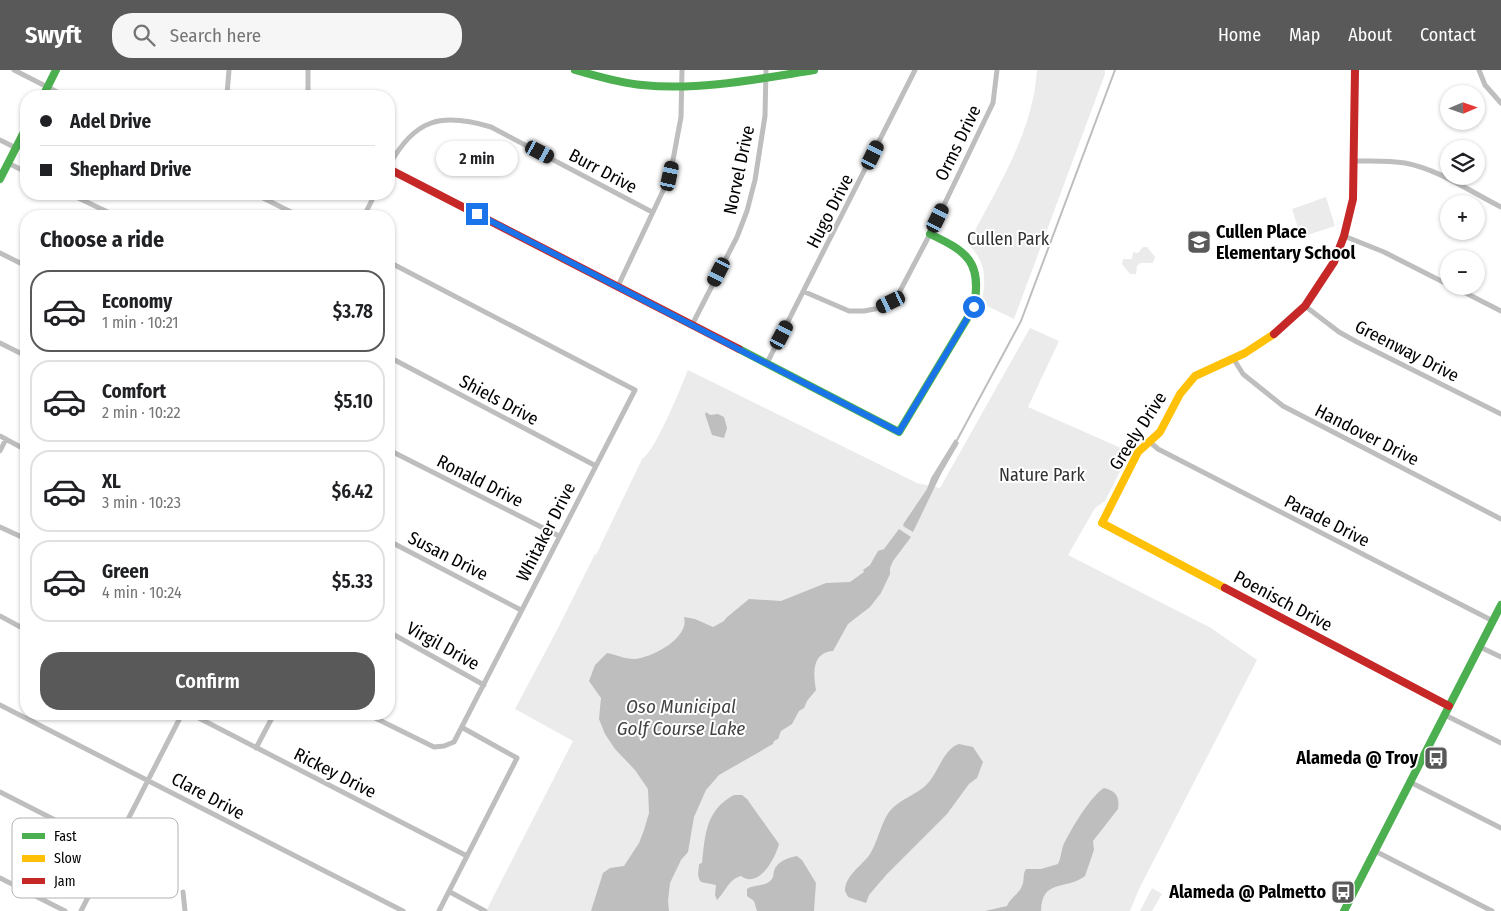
<!DOCTYPE html>
<meta charset="utf-8">
<style>
body{margin:0;font-family:"Fira Sans Condensed",sans-serif;background:#f6f6f6;color:#202124;height:100vh;display:flex;flex-direction:column;font-size:19px;white-space:nowrap}
*{box-sizing:border-box;margin:0}
p{font-size:16px;color:#757577}
.icon{flex:none;width:28px;height:28px;fill:none;stroke:currentColor;stroke-width:2;stroke-linecap:round;stroke-linejoin:round}
.map{position:relative;flex:1;overflow:hidden}
.details{position:absolute;left:20px;top:140px;width:375px;height:510px;display:flex;flex-direction:column;background:#fff;border-radius:20px;box-shadow:0 1px 4px #0004}
.details>*{flex:none}
.banner{position:absolute;left:20px;top:20px;width:375px;height:110px;border-radius:20px;box-shadow:0 1px 4px #0004;display:grid;align-content:center;height:110px;padding:0 20px;background:#fff}
.needle{width:32px;rotate:88deg}
.fabs{position:absolute;left:1440px;top:15px;display:grid;gap:10px}
.fabs a{display:grid;place-items:center;width:45px;height:45px;border-radius:50%;background:#fff;box-shadow:0 1px 4px #0004;font-size:25px}
.end{position:absolute;width:22px;height:22px;margin:-11px;border:6px solid #1a73e8;background:#fff;box-shadow:0 0 0 2px #fff}
.from{border-radius:50%}
.bubble{position:absolute;height:35px;border-radius:18px;background:#fff;box-shadow:0 1px 4px #0004;font-size:16px;font-weight:600;line-height:35px;text-align:center}
.car{position:absolute;width:15px;height:30px;margin:-15px -8px;border-radius:6px;box-shadow:0 0 4px 1px #0007;background:linear-gradient(#222 24%,#8ab4d8 0 40%,#222 0 76%,#8ab4d8 0 86%,#222 0)}
.banner b{display:flex;align-items:center;gap:18px;height:48px;font-size:19px}
.banner b+b{border-top:1px solid #e0e0e0}
.banner i{width:12px;height:12px;background:#202124}
ul{padding:0;list-style:none}
li{display:flex;align-items:center;gap:15px;height:82px;margin:0 10px 8px;padding:0 10px;border:2px solid #e0e0e0;border-radius:20px}
li div{flex:1}
li b{display:block;font-size:19px}
li em{font-style:normal;font-weight:600}
li.on{border-color:#595959}
li>.icon{width:45px;height:45px;stroke-width:1.5}
h2{padding:0 20px;font-size:22px;line-height:60px}
.primary-button{display:flex;gap:10px;margin-top:auto;padding:10px 20px}
.primary-button a{flex:1;height:58px;border-radius:20px;background:#595959;color:#fff;font-size:20px;font-weight:600;line-height:58px;text-align:center}
header{display:flex;align-items:center;gap:30px;box-sizing:border-box;height:70px;padding:0 25px;background:#595959;color:#fff}
header strong{font-size:24px}
nav{display:flex;gap:28px;margin-inline-start:auto;font-size:18px}
.search{width:350px;height:45px;background:#f6f6f6;display:flex;align-items:center;gap:12px;box-sizing:border-box;padding:0 18px;border-radius:20px;color:#757577;font-size:19px}
.map>svg:first-child{display:block}
.green{fill:#ebebeb}
.water{fill:#bebebe}
.lines{fill:none;stroke-linecap:round;stroke-linejoin:round}
.stream{stroke:#bebebe;stroke-width:2}
.street{stroke:#bebebe;stroke-width:5}
.fast{stroke:#4caf50;stroke-width:8}
.slow{stroke:#ffc107;stroke-width:8}
.jam{stroke:#c62828;stroke-width:8}
.route{stroke:#1a73e8;stroke-width:6}
.labels{text-anchor:middle;dominant-baseline:central;stroke-width:4;stroke-linejoin:round;paint-order:stroke}
.street-label{font-size:18px;fill:#000;stroke:#fff}
.poi-label{font-size:18px;font-weight:bold;fill:#000;stroke:#fff;text-anchor:end}
.park-label{font-size:18px;fill:#323232;stroke:#fff}
.water-label{font-size:19px;font-style:italic;fill:#434343;stroke:#fff}
.key{fill:#fff;stroke:#b2b2b2;stroke-width:1}
.key-label{font-size:14px;fill:#000}
</style>
<header>
<strong>Swyft</strong>
<div class="search"><svg class="icon" aria-label="search" viewBox="0 0 24 24"><circle cx="10" cy="10" r="6"/><path d="M15 15l6 6"/></svg>Search here</div>
<nav><a>Home</a><a>Map</a><a>About</a><a>Contact</a></nav>
</header>
<div class="map">
<svg width="1501" height="841" viewBox="0 0 1501 841">
<rect width="100%" height="100%" fill="#fff"/>
<path class="green" d="M1037 0H1105V4L1014 249 981 233C987 211 986 191 968 174 996 119 1033 64 1037 0Z
M1326 127 1335 156 1301 167 1292 139Z
M1143 177H1147L1155 187 1153 193H1140L1137 196 1136 204H1130L1122 194 1123 189H1132L1133 182 1138 183Z
M1030 258 1059 271 1028 337 1130 382 1105 431 1095 438 1068 485 1211 558 1257 590 1139 819 1130 841H486L573 671 515 639 557 560 595 484 596 485 642 389C655 382 681 317 688 300L917 413 940 418Z
M1152 818 1162 824 1152 841H1140Z"/>
<path class="water" d="M706 342 710 345 718 344 724 347 727 358 724 368 712 365 705 344Z
M955 369 959 373 941 404 913 462 903 456 904 453 927 419 931 408Z
M899 459 911 467 893 491 890 498V504L881 523 870 537 848 554 833 581C812 582 813 604 816 620L807 631 804 638 799 641 792 654 781 661 778 669 774 671 773 674 719 705 706 720 694 747 688 782 681 790 670 813 668 831 669 841H591L603 803 610 798 624 796 639 773 644 760 649 743 648 719 635 700 615 679 605 664 599 649 601 628 589 611 595 595 607 583C617 585 625 589 634 589 652 588 690 568 684 547L695 549 713 557 724 551 726 548 749 529 781 531 826 513 850 512 864 502 863 500 870 495 878 481 884 479Z
M959 674 973 677 983 692 977 708 969 714 947 744 887 804 869 825 866 833 848 827 845 821C845 805 862 796 870 784 878 771 881 753 889 742 900 728 918 725 929 712 939 700 944 679 959 674Z
M1104 718C1116 721 1120 727 1118 739L1093 771 1094 780 1085 806C1065 821 1042 808 1041 841H985L1007 836C1010 828 1019 824 1022 816 1025 810 1022 805 1026 799H1041L1058 794C1061 788 1061 782 1063 776 1069 762 1092 724 1104 718Z
M734 725H742L747 729 779 774C775 789 759 819 741 806 728 810 727 820 717 830L715 825 716 815 701 812C696 805 699 801 699 794L702 793C705 767 705 740 734 725Z
M797 786 802 790 816 813 814 841H757L754 831 747 826V819C754 814 763 817 770 811 774 808 773 805 774 801 777 791 788 788 797 786Z"/>
<g class="lines">
<path class="stream" d="M956 372 1021 251 1115 0"/>
<path class="street" d="M14 0 65 26
M1479 0 1485 15 1501 33
M227 24 229 0
M308 26V0
M0 70 16 78
M1354 91C1370 91 1388 90 1405 93 1438 99 1471 122 1501 137
M8 93 26 102
M389 96C414 49 441 42 491 57L652 142
M70 124 116 146
M255 124 299 146
M364 146 375 124
M1344 166 1384 182 1449 215
M0 183 26 196
M618 216 670 106 681 47 682 0
M1452 216 1501 241
M805 222 849 241H864L880 238 891 232 900 221 930 164 993 33 997 0
M1305 236 1339 262 1357 272 1501 344
M692 255 737 167 747 141 755 110 765 46 766 0
M0 273 26 286
M389 287 596 396
M1233 288 1243 304 1283 336 1501 449
M767 293 915 0
M0 366 26 380
M1150 372 1158 379 1493 551
M389 380 559 466
M0 381 6 369
M0 457 26 469
M389 471 521 540
M0 546 26 560
M389 562 484 615
M1480 577 1501 587
M0 635 403 841
M191 644 467 786
M367 644 434 677 444 676 454 672 635 320 389 192
M1445 645 1501 673
M256 678 274 644
M1410 712 1501 758
M0 722 112 779
M1375 781 1492 841
M0 808 65 841
M183 822 185 841
M450 822 485 841
M81 841 182 644
M439 841 517 688 463 658"/>
<path class="fast" d="M575 0C597 6 619 13 642 15 699 21 758 9 814 0
M43 26 56 0
M0 109 26 58
M739 279 899 362 974 237C982 192 968 182 930 164
M1344 841 1501 535"/>
<path class="slow" d="M1225 518 1102 453 1138 382 1160 362 1180 324 1195 306 1245 283 1274 264"/>
<path class="jam" d="M389 99 739 279
M1274 264 1305 236 1334 192 1344 166 1353 129 1355 0
M1225 518 1449 636"/>
</g>
<g class="lines">
<path class="route" d="M477 144 899 362 974 237"/>
</g>
<defs>
<g id="school-square" transform="scale(1.25)"><rect x="-9" y="-9" width="18" height="18" rx="4" fill="#595959" stroke="#fff"/><path d="M0-5L7-2L0 1L-7-2ZM-4 1L0 2.5L4 1V4Q0 6-4 4Z" fill="#fff"/></g>
<g id="bus-square" transform="scale(1.25)"><rect x="-9" y="-9" width="18" height="18" rx="4" fill="#595959" stroke="#fff"/><path d="M-5-6H5V4H4V6H2V4H-2V6H-4V4H-5ZM-3.5-4V0h7V-4ZM-3.5 1.2v1.5H-2V1.2ZM2 1.2v1.5H3.5V1.2Z" fill="#fff"/></g>
</defs>
<g fill-rule="evenodd">
<use href="#school-square" x="1199" y="172"/>
<use href="#bus-square" x="1436" y="688"/>
<use href="#bus-square" x="1343" y="822"/>
</g>
<g class="labels">
<g class="street-label">
<text transform="translate(958 73) rotate(-64)">Orms Drive</text>
<text transform="translate(739 100) rotate(-78)">Norvel Drive</text>
<text transform="translate(603 101) rotate(28)">Burr Drive</text>
<text transform="translate(830 141) rotate(-63)">Hugo Drive</text>
<text transform="translate(1407 281) rotate(27)">Greenway Drive</text>
<text transform="translate(499 330) rotate(28)">Shiels Drive</text>
<text transform="translate(1138 361) rotate(-57)">Greely Drive</text>
<text transform="translate(1367 365) rotate(27)">Handover Drive</text>
<text transform="translate(480 411) rotate(27)">Ronald Drive</text>
<text transform="translate(1327 451) rotate(27)">Parade Drive</text>
<text transform="translate(546 462) rotate(-63)">Whitaker Drive</text>
<text transform="translate(448 486) rotate(27)">Susan Drive</text>
<text transform="translate(1283 531) rotate(28)">Poenisch Drive</text>
<text transform="translate(443 576) rotate(29)">Virgil Drive</text>
<text transform="translate(335 703) rotate(27)">Rickey Drive</text>
<text transform="translate(208 726) rotate(28)">Clare Drive</text>
</g>
<g class="poi-label">
<text x="1216" y="162" text-anchor="start">Cullen Place<tspan x="1216" dy="21">Elementary School</tspan></text>
<text x="1418" y="688">Alameda @ Troy</text>
<text x="1326" y="822">Alameda @ Palmetto</text>
</g>
<g class="park-label">
<text x="1008" y="169">Cullen Park</text>
<text x="1042" y="405">Nature Park</text>
</g>
<g class="water-label">
<text x="681" y="636">Oso Municipal<tspan x="681" dy="22">Golf Course Lake</tspan></text>
</g>
</g>
<rect x="12" y="748" width="166" height="80" rx="8" class="key"/>
<rect x="22" y="763" width="23" height="6" fill="#4caf50"/>
<rect x="22" y="785" width="23" height="7" fill="#ffc107"/>
<rect x="22" y="808" width="23" height="6" fill="#c62828"/>
<g class="key-label">
<text x="54" y="771">Fast</text>
<text x="54" y="793">Slow</text>
<text x="54" y="816">Jam</text>
</g>
</svg>
<div class="fabs">
<a><svg class="needle" viewBox="-14 -14 28 28"><path d="M0-13l5 13h-10z" fill="#e53935"/><path d="M0 13l5-13h-10z" fill="#757577"/></svg></a>
<a><svg class="icon" aria-label="layers" viewBox="0 0 24 24"><path d="M12 4l9 5-9 5-9-5zM3 14l9 5 9-5"/></svg></a>
<a>+</a>
<a>−</a>
</div>
<i class="end from" style="left:974px;top:237px"></i>
<i class="end" style="left:477px;top:144px"></i>
<div class="bubble" style="left:436px;top:71px;width:82px">2 min</div>
<i class="car" style="left:540px;top:82px;rotate:118deg"></i>
<i class="car" style="left:873px;top:85px;rotate:26deg"></i>
<i class="car" style="left:670px;top:106px;rotate:12deg"></i>
<i class="car" style="left:938px;top:148px;rotate:26deg"></i>
<i class="car" style="left:719px;top:202px;rotate:207deg"></i>
<i class="car" style="left:891px;top:232px;rotate:244deg"></i>
<i class="car" style="left:782px;top:265px;rotate:28deg"></i>
<div class="banner">
<b><i class="from"></i>Adel Drive</b>
<b><i></i>Shephard Drive</b>
</div>
<section class="details">
<h2>Choose a ride</h2>
<ul>
<li class="on"><svg class="icon" aria-label="car" viewBox="0 0 24 24"><path d="M5 17H2v-5l4-1 3-4h7l3 4 3 1v5h-3M9 17h6M6 11h13"/><circle cx="7" cy="17" r="2"/><circle cx="17" cy="17" r="2"/></svg><div><b>Economy</b><p>1 min · 10:21</p></div><em>$3.78</em></li>
<li><svg class="icon" aria-label="car" viewBox="0 0 24 24"><path d="M5 17H2v-5l4-1 3-4h7l3 4 3 1v5h-3M9 17h6M6 11h13"/><circle cx="7" cy="17" r="2"/><circle cx="17" cy="17" r="2"/></svg><div><b>Comfort</b><p>2 min · 10:22</p></div><em>$5.10</em></li>
<li><svg class="icon" aria-label="car" viewBox="0 0 24 24"><path d="M5 17H2v-5l4-1 3-4h7l3 4 3 1v5h-3M9 17h6M6 11h13"/><circle cx="7" cy="17" r="2"/><circle cx="17" cy="17" r="2"/></svg><div><b>XL</b><p>3 min · 10:23</p></div><em>$6.42</em></li>
<li><svg class="icon" aria-label="car" viewBox="0 0 24 24"><path d="M5 17H2v-5l4-1 3-4h7l3 4 3 1v5h-3M9 17h6M6 11h13"/><circle cx="7" cy="17" r="2"/><circle cx="17" cy="17" r="2"/></svg><div><b>Green</b><p>4 min · 10:24</p></div><em>$5.33</em></li>
</ul>
<div class="primary-button"><a>Confirm</a></div>
</section>
</div>
